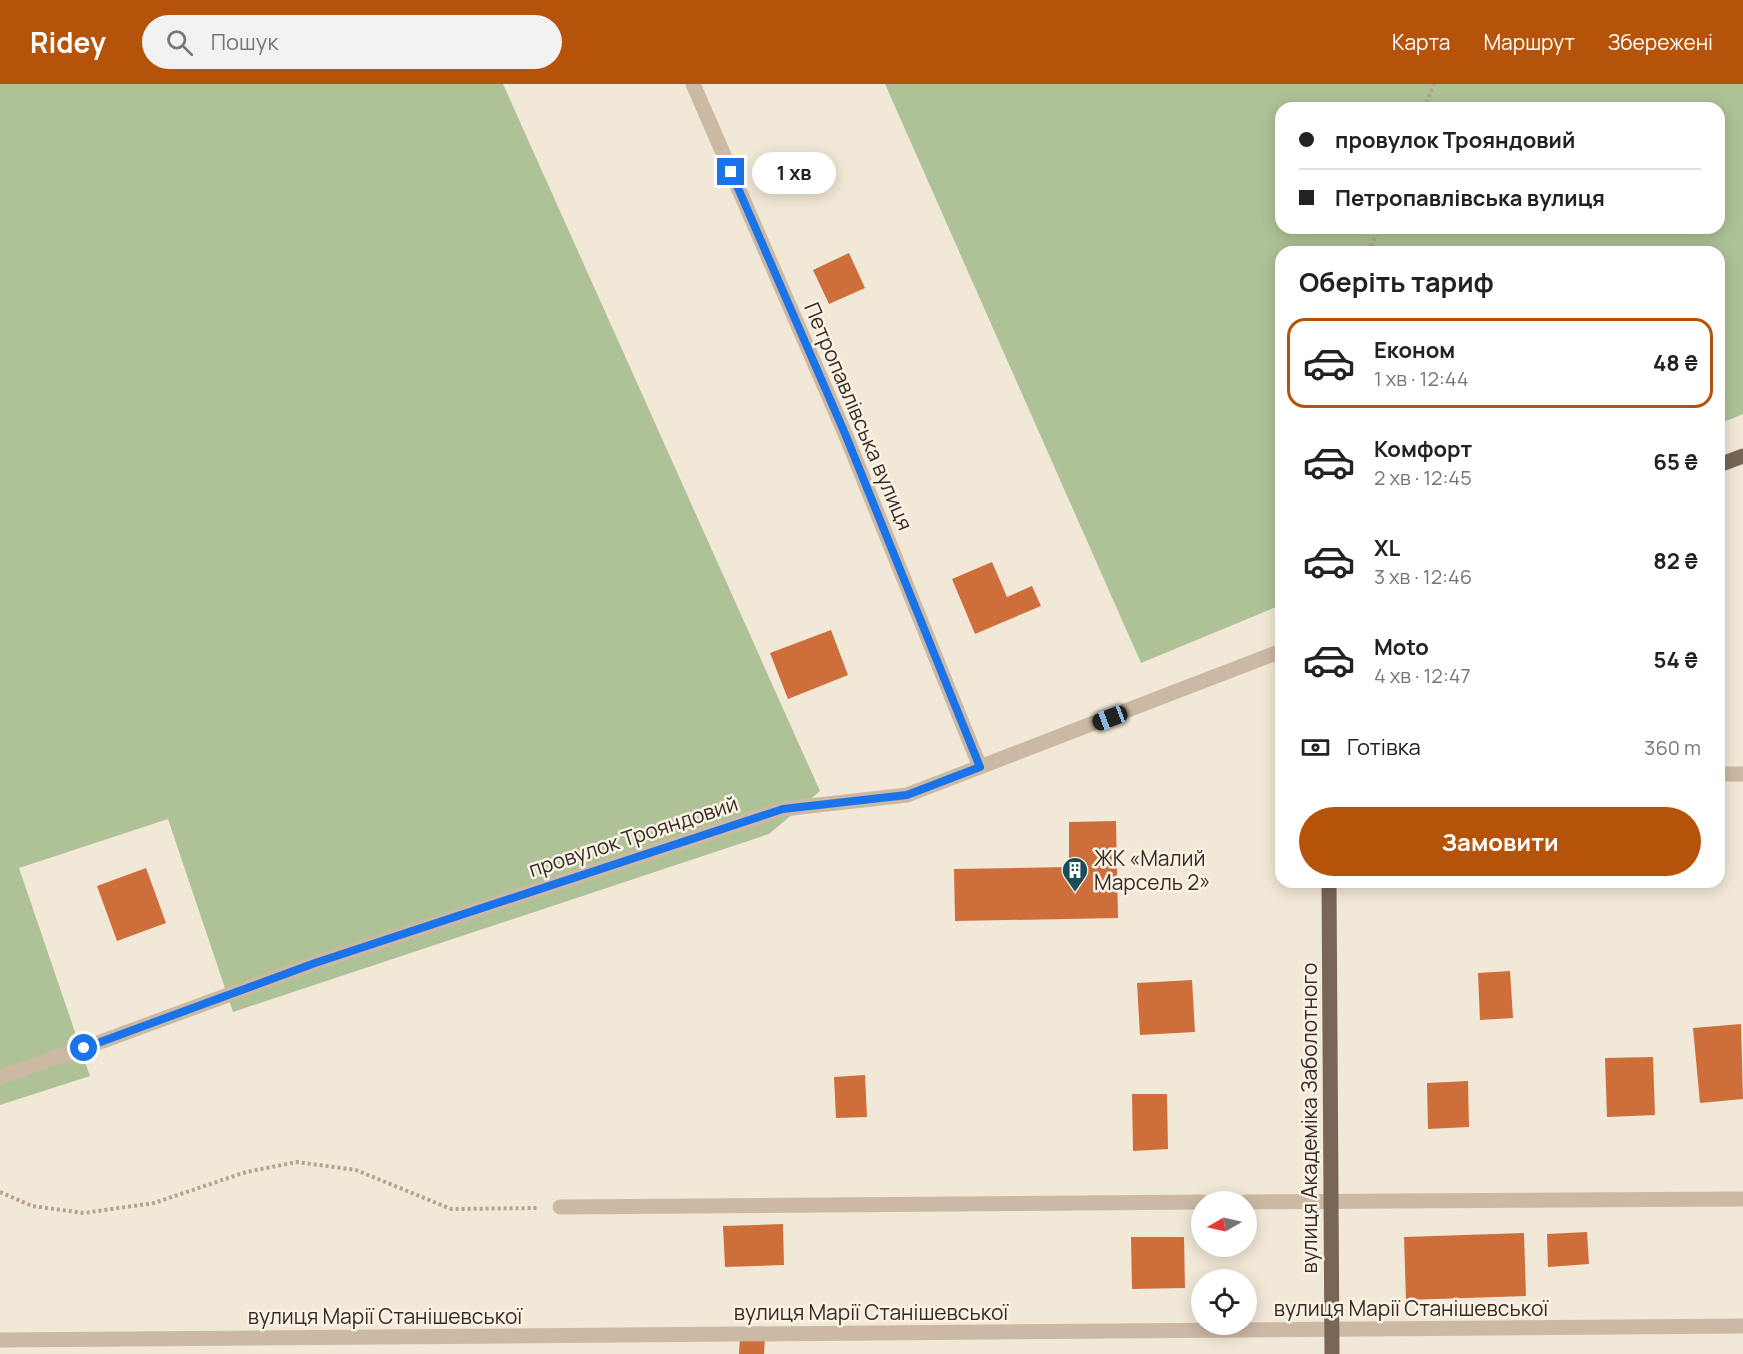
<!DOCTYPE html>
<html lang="uk">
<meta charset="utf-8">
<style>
body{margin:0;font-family:Manrope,sans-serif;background:#f2f2f2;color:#222;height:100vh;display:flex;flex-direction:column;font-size:22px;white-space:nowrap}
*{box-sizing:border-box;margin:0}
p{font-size:20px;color:#767676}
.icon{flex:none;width:33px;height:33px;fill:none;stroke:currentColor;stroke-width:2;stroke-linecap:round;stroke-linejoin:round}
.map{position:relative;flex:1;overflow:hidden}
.sheet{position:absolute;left:1275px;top:162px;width:450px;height:642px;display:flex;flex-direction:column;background:#fff;border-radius:18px;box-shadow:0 3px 15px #0003}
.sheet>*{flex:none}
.guide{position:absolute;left:1275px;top:18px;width:450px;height:132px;border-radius:18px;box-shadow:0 3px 15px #0003;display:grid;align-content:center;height:132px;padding:0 24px;background:#fff}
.needle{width:39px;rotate:261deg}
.buttons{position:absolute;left:1191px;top:1107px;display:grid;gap:12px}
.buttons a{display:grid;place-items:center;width:66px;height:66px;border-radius:50%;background:#fff;box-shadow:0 3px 15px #0003;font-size:30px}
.end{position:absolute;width:27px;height:27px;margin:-14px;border:8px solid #1a73e8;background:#fff;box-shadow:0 0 0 3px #fff}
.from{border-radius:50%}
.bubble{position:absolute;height:42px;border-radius:21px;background:#fff;box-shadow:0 3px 15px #0003;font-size:20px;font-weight:700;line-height:42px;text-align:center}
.car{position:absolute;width:18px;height:36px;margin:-18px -9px;border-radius:8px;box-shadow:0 0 4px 2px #0007;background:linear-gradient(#222 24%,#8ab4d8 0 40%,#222 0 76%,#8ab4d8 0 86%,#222 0)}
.guide b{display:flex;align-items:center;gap:21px;height:57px;font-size:22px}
.guide b+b{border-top:2px solid #e0e0e0}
.guide i{width:15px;height:15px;background:#222}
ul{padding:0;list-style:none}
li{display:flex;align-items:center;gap:18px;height:90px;margin:0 12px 9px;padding:0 12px;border:3px solid transparent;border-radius:18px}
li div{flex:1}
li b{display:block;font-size:22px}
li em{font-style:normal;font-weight:700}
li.on{border-color:#b45309}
li>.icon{width:54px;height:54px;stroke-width:1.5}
h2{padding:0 24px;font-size:27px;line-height:72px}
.pay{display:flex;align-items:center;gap:15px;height:66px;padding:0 24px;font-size:22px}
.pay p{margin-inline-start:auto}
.button{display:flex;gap:12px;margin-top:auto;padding:12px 24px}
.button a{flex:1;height:69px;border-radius:36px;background:#b45309;color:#fff;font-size:24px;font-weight:700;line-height:69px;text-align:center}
header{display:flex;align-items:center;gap:36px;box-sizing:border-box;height:84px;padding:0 30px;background:#b45309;color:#fff}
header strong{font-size:28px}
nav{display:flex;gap:33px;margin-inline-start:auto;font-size:21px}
.search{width:420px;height:54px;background:#f2f2f2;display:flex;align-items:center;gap:15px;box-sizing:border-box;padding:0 21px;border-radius:33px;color:#767676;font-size:22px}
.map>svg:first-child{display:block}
.green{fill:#afc297;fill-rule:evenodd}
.building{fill:#cd6e3b}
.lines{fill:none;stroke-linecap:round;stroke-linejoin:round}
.path{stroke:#b6a38d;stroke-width:4;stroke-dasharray:3 3;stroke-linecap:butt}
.minor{stroke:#cbb9a3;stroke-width:15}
.primary{stroke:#786555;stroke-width:15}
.route{stroke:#1a73e8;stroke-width:8}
.labels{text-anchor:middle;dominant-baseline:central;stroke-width:5;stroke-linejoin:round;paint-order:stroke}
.street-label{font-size:21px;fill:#352c25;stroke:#faf2e4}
.poi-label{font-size:21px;fill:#352c25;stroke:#faf2e4;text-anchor:start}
</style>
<header>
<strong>Ridey</strong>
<div class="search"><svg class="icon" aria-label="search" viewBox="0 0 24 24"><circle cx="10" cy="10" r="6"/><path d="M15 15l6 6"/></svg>Пошук</div>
<nav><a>Карта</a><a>Маршрут</a><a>Збережені</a></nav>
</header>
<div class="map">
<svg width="1743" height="1270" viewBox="0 0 1743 1270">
<rect width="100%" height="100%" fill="#f2e8d7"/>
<path class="green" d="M0 0H503L820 707 769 750 233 928 168 735 19 784 90 992 0 1021Z
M885 0H1743V330L1719 340V168H1281V521L1141 579ZM1281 24H1719V144H1281Z"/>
<path class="building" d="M849 169 865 204 829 220 813 186Z
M992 478 1007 513 1032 502 1041 522 975 550 952 495Z
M831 546 848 591 788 615 770 569Z
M1116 737 1118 834 955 837 954 785 1069 783V738Z
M146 784 166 839 117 857 97 802Z
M1510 887 1513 934 1480 936 1478 889Z
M1192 896 1195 948 1140 951 1137 899Z
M1741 940 1743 1015 1700 1019 1693 944Z
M1653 973 1655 1031 1607 1033 1605 974Z
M865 991 867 1033 836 1034 834 993Z
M1468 997 1469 1043 1428 1045 1427 999Z
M1132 1010H1167L1168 1065 1133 1067Z
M783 1140 784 1181 725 1183 723 1142Z
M1587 1148 1589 1180 1548 1183 1547 1150Z
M1524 1149 1526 1212 1406 1216 1404 1153Z
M1131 1153H1184L1185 1204 1132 1205Z
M740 1253 765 1254 764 1270H739Z"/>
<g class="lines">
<path class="path" d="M1424 24 1434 0
M1369 168 1378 144
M0 1108 32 1122 84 1129 154 1119 246 1088 297 1078 356 1086 451 1125 538 1124"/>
<path class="minor" d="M693 0 846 352 980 683
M1719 690H1743
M0 993 84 964 315 879 783 725 907 711 1281 567
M1246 1118 1743 1115
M560 1123 1202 1118
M0 1256 1743 1242"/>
<path class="primary" d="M1719 381 1743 372
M1329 798 1332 1270"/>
</g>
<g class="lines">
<path class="route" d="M84 964 315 879 783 725 907 711 980 683 846 352 731 88"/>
</g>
<defs>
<g id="building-pin" transform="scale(1.35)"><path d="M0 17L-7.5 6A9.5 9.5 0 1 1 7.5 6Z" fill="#194d59" stroke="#faf2e4"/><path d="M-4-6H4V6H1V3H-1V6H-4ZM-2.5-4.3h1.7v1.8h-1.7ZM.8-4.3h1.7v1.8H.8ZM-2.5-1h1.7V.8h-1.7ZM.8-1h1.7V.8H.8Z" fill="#fff"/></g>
</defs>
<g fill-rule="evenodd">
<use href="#building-pin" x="1075" y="786"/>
</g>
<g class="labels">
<g class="street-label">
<text transform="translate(859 332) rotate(67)">Петропавлівська вулиця</text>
<text transform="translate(633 752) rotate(-18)">провулок Трояндовий</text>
<text transform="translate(1309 1034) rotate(-90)">вулиця Академіка Заболотного</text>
<text x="1411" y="1224">вулиця Марії Станішевської</text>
<text x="871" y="1228">вулиця Марії Станішевської</text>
<text x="385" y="1232">вулиця Марії Станішевської</text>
</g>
<g class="poi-label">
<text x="1094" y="774">ЖК «Малий<tspan x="1094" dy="24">Марсель 2»</tspan></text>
</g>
</g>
</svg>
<div class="buttons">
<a><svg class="needle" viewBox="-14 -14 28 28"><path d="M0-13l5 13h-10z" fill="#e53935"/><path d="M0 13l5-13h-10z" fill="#767676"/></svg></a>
<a><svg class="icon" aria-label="locate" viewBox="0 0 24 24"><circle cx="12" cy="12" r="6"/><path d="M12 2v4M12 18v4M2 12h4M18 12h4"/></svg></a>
</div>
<i class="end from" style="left:84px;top:964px"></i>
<i class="end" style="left:731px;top:88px"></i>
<div class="bubble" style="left:752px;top:68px;width:84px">1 хв</div>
<i class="car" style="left:1110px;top:634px;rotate:249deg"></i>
<div class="guide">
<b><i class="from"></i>провулок Трояндовий</b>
<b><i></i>Петропавлівська вулиця</b>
</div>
<section class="sheet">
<h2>Оберіть тариф</h2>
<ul>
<li class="on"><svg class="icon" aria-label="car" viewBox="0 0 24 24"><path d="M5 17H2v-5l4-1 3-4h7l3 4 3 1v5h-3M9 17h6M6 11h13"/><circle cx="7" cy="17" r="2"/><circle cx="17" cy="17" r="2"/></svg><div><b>Економ</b><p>1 хв · 12:44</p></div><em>48 ₴</em></li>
<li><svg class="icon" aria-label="car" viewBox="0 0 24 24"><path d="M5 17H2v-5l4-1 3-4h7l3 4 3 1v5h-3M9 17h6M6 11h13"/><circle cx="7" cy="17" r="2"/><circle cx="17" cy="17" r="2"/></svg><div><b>Комфорт</b><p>2 хв · 12:45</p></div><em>65 ₴</em></li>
<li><svg class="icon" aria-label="car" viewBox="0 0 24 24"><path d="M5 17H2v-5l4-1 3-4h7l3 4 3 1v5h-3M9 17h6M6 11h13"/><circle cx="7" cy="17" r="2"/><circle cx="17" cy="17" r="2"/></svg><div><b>XL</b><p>3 хв · 12:46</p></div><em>82 ₴</em></li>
<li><svg class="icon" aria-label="car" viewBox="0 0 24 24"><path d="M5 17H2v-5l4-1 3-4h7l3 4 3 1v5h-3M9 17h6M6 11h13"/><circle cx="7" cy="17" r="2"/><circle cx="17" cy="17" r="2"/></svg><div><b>Moto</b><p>4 хв · 12:47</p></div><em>54 ₴</em></li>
</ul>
<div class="pay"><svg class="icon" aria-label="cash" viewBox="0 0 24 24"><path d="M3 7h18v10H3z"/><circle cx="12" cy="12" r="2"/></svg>Готівка<p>360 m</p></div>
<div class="button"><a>Замовити</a></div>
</section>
</div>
